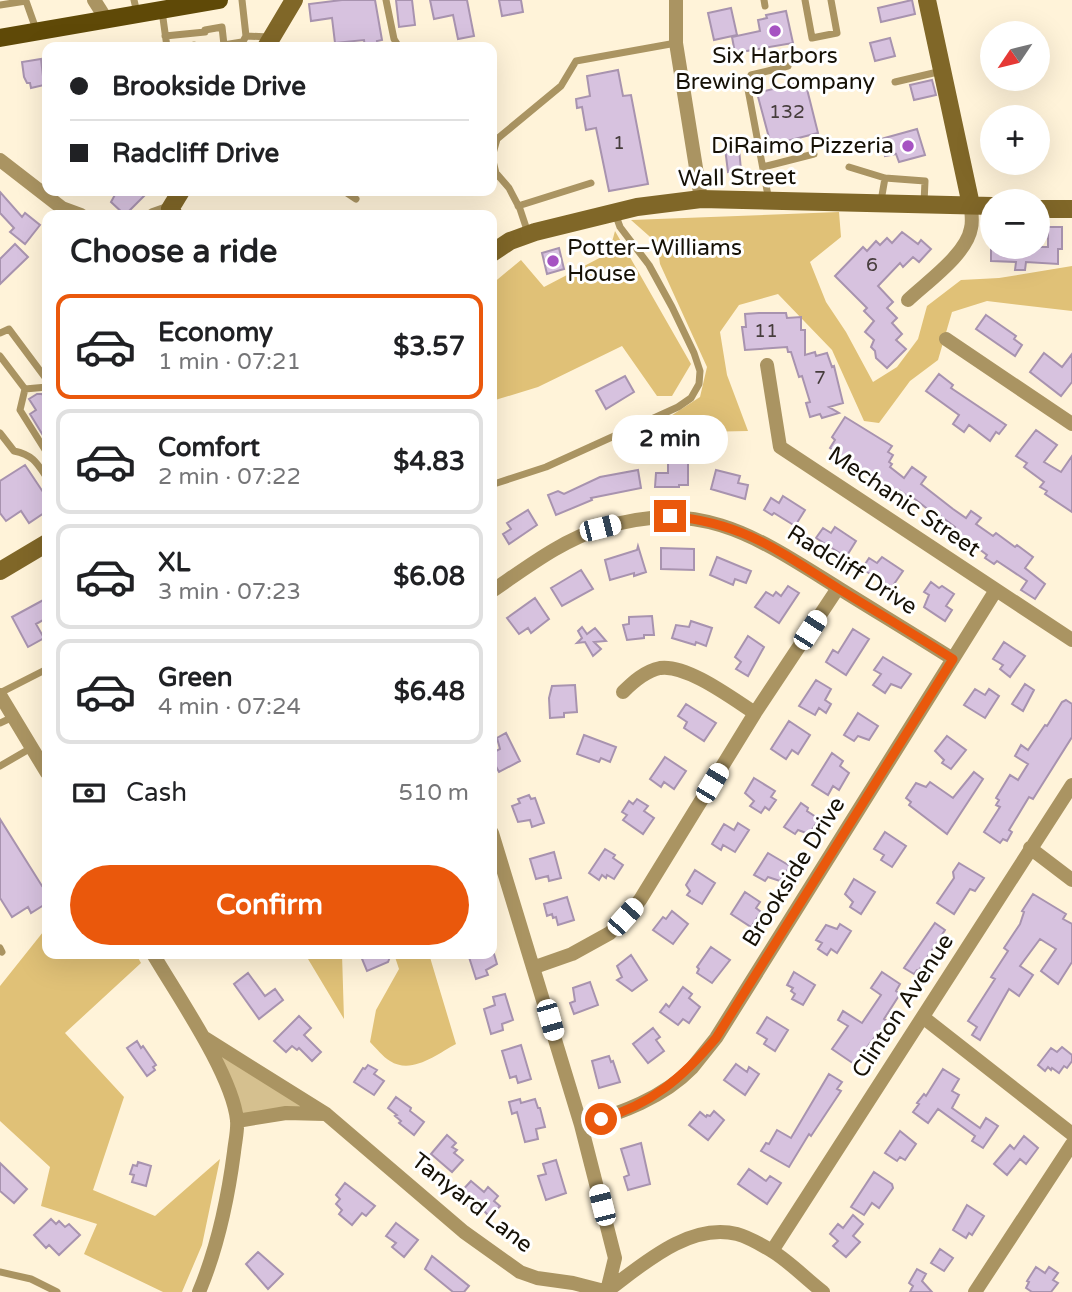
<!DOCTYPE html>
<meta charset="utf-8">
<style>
body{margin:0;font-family:"Varela Round",sans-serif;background:#f2f2f2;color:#202124;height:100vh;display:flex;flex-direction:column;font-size:26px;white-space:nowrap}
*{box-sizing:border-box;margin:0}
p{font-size:23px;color:#757577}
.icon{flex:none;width:38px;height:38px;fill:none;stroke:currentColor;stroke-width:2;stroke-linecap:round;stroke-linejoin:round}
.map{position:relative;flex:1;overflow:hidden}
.side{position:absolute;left:42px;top:210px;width:455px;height:749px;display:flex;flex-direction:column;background:#fff;border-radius:14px;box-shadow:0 7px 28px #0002}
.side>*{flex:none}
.guide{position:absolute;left:42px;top:42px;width:455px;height:154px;border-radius:14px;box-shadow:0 7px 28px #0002;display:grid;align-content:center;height:154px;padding:0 28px;background:#fff}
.needle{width:46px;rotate:235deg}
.tools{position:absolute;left:980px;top:21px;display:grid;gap:14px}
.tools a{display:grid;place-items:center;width:70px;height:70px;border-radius:50%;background:#fff;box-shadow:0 7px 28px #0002;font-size:35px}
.end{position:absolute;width:32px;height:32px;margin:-16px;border:9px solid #ea580c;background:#fff;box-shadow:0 0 0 4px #fff}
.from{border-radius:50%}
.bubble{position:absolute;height:49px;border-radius:24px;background:#fff;box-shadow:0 7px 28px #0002;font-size:23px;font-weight:800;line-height:49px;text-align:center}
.car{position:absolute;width:21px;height:42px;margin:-21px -10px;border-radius:9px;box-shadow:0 0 5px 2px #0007;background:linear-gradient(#fff 24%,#345 0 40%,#fff 0 76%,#345 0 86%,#fff 0)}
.guide b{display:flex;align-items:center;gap:24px;height:66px;font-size:26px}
.guide b+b{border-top:2px solid #e0e0e0}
.guide i{width:18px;height:18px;background:#202124}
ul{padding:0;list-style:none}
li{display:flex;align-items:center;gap:21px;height:105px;margin:0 14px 10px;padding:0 14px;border:4px solid #e0e0e0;border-radius:14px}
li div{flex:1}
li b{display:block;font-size:26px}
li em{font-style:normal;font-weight:800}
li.active{border-color:#ea580c}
li>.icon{width:63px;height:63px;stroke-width:1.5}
h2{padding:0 28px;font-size:32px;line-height:84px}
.pay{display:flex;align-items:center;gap:18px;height:77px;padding:0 28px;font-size:26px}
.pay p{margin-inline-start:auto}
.action{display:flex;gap:14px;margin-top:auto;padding:14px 28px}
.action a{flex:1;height:80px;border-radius:42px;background:#ea580c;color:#fff;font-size:28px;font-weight:800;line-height:80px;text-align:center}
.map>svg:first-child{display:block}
.green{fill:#d5c08f}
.forest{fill:#e0c177}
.building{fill:#d7c2df;stroke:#a893af;stroke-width:2}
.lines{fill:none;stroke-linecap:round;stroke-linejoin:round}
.lane{stroke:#aa9462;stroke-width:7}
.street{stroke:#aa9462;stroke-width:14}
.secondary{stroke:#806728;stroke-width:18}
.primary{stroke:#5f4907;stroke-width:18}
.route{stroke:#ea580c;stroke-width:9}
.poi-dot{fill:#a653c2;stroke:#fff;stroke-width:2.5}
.labels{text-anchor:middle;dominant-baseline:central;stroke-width:6;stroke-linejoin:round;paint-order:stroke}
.number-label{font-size:19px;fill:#463d3c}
.poi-label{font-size:23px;fill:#161106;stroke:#fff}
.street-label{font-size:23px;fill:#161106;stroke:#fff}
</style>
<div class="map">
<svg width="1072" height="1292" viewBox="0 0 1072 1292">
<rect width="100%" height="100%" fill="#fff3d9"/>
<path class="green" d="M212 1045 313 1109 240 1114Z"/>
<path class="forest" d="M839 212 841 237 810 262 826 302 846 332 873 382 897 367 918 339 927 306 961 280 999 278 1072 266V311L987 301 952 312 938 360 910 381 879 423 864 421 832 350 778 294 739 305 720 332 727 375 748 431 699 432 629 443 700 397 707 367 660 264 657 243 631 220Z
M615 231 691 364 672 396H657L622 346 538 387 492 401V334L497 330 492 316V284L521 260 544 287 609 253Z
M47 927V954H136L141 963 65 1033 124 1097 93 1190 155 1216 220 1159 202 1245 182 1292H163L84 1254 97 1224 41 1206 50 1167 0 1121V986Z
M305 954H342L344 1019Z
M394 954H429L456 1044C437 1054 412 1075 390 1061 383 1057 376 1048 370 1042L376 1010 399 969Z"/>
<path class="building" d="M342 0H375L382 40 377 41 378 47H365L364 40 335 43 332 18 311 21 309 4Z
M396 0H412L415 25 399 27Z
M430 0H467L474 36 458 39 453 15 434 19Z
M499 0H521L523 12 502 16Z
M912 0 915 14 881 22 878 8Z
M731 8 737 35 714 40 708 13Z
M786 11 793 43 735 53 732 37 760 31 758 20 767 18 766 15Z
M890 38 895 56 875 61 870 43Z
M41 59 44 85 31 88 30 83H27L24 77 22 62Z
M618 70 623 96 631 95 648 184 609 191 596 128 586 130 582 107 577 108 576 99 590 96 587 76Z
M932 80 936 95 914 100 910 85Z
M805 81 818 133 771 145 757 93Z
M917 129 925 155 899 162 896 154 885 156 881 139Z
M738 138 741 170 728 172 724 140Z
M117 191H149L125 215 111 202Z
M0 192 22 217 25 213 40 225 25 244 10 232 14 228 0 213Z
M1048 227H1062V249H1058V264L1026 262 1025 270H1015L1016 262 991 261V248L993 247H1048Z
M902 232 918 244 921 240 931 249 919 262 913 257 903 267 900 263 878 286 893 302 887 308 897 318 892 323 902 334 896 340 906 349 887 368 876 358 875 351 871 347 874 340 865 332 874 321 864 311 867 308 835 276 863 247 867 251 876 241 880 245 887 238 892 243Z
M15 244 28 257 0 284V259Z
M559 248 564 269 547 274 542 253Z
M759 313H786L787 318 801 317V330H805V355L815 352 816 356 827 353 832 367 834 366 843 403 829 407 839 413 822 418 820 414 810 417 806 403 810 402 802 376 799 377 791 352H788L787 347 745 350 742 327H746L745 314Z
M986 315 1016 336 1014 339 1022 345 1015 356 976 329Z
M1044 353 1062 367 1072 354V382L1061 396 1030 372Z
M939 374 953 385 951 388 1006 425 999 434 996 432 990 441 969 425 964 432 953 424 959 415 926 391Z
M625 376 634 392 606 409 596 391Z
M37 394H42L47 402V442L30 414 36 410 29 399Z
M845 417 892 446 888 452 893 455 889 462 892 464 890 467 904 478 912 467 926 477 921 484 953 509 966 518 971 511 981 518 976 524 993 536 996 533 1015 547 1017 545 1033 557 1025 568 1045 584 1035 599 1021 590 1027 581 997 561 994 564 985 558 987 555 967 540 963 546 949 535 955 527 935 512 934 514 912 497 910 498 899 490 898 492 830 448 835 440 832 437Z
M1036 430 1057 445 1044 462 1061 472 1072 456V512L1045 494 1047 491 1040 487 1044 482 1024 467 1027 463 1016 456Z
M668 455 678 456 688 461V485H679V487H655L656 473H668Z
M25 465 47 498V511L29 523 21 511 6 521 0 513V481Z
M638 470 641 488 591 498 592 500 556 515 548 495 558 491 564 494 600 477Z
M716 470 740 476 738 483 748 485 745 499 711 489Z
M783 496 805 510 795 526 774 513 772 515 764 510 771 498 779 503Z
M528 510 537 525 509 544 503 534 511 529 507 523Z
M835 527 856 541 846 557 816 538 823 528 831 533Z
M638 546 646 572 634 576V573L610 580 605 560 637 550Z
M661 548 694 549V570L661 569Z
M717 557 751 571 746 583 735 579 733 585 710 575Z
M882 557 903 571 892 587 862 569 869 558 877 563Z
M581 570 593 589 562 606 551 588Z
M931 582 939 588 942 586 954 594 946 606 952 610 945 621 924 607 929 595 924 592Z
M788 586 799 593 779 623 755 607 766 592 773 596 776 592 781 596Z
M47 598V618L36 624 44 638 28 647 12 617Z
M535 598 549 619 531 633 528 628 519 634 507 618Z
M652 616 654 635H644V638L627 640 623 625 629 624V617Z
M691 621 712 628 706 646 696 642 695 645 672 638 676 625 689 627Z
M582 627 587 634 595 628 606 641 594 642 601 649 593 656 585 642 577 643 582 638 578 631Z
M853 629 869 639 846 675 826 662 833 650 838 653Z
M748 636 764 647 748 676 736 669 741 662 735 657Z
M1004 642 1025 656 1010 677 1000 669 1003 665 993 659Z
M883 657 911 674 901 688 891 684 885 693 873 685 881 674 874 670Z
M816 680 831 689 825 700 831 704 826 713 819 708 815 715 799 706Z
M1025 684 1034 690 1023 711 1012 704Z
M575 685 577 712 564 713V717L550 718 549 698 552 686Z
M975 689 985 695 989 689 999 696 985 718 964 705Z
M1066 700 1072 704V737L1033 799 1029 797 1009 830 1012 832 1007 841 1003 839 1000 843 984 832 1000 807 996 805 999 800 996 798 1010 775 1018 780 1028 764 1015 756 1021 745 1028 750 1045 725 1047 726 1062 702Z
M686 704 716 723 704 741 684 728 687 722 678 716Z
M858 713 878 726 869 740 858 736 854 741 844 735Z
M789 721 810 735 798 754 792 750 786 759 771 749Z
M506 733 520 761 499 772 492 759V753L500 749 497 738Z
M584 735 616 747 610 762 601 758 599 762 577 754Z
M947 736 966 750 951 769 942 763 944 760 935 751Z
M832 753 843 761 840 766 849 773 839 790 833 786 828 795 812 785Z
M665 757 686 771 674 789 664 782 661 787 650 779Z
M974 772 983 779 947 834 909 805 911 802 906 798 916 783 926 787 930 782 953 798Z
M754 778 775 791 771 797 776 800 769 810 765 807 761 813 750 806 754 801 745 793Z
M529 795 531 799 535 798 544 823 532 827 530 820 518 822 512 806 520 803 518 799Z
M637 799 648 806 644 811 654 818 643 834 623 820 627 815 622 812 629 801 633 804Z
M801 803 808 808 807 811 819 819 809 834 798 830 795 834 784 827Z
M0 819 42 886 47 883V903L31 913 28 907 12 917 0 898Z
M738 823 749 830 735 852 723 845 721 850 712 844 724 824 734 830Z
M885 832 906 846 892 867 881 860 884 855 874 849Z
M605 849 615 855 613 858 623 865 614 879 607 875 606 878 602 875 599 880 589 873Z
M554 852 561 878 549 881 548 876 536 879 530 859Z
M768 853 790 866 780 881 768 877 765 881 754 875Z
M959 863 984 878 975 891 970 889 954 914 937 903 954 878 953 872Z
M695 870 715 883 702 904 687 895 690 891 686 885Z
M854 879 875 892 861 914 850 907 853 902 845 894Z
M745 892 760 902 756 908 761 912 751 927 731 914Z
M1033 894 1066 914 1063 919 1072 924V962L1058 984 1041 971 1056 949 1040 939 1020 966 1033 975 1019 996 1009 989 980 1040 972 1035 977 1027 968 1021 995 979 991 977 1008 951 1004 948 1020 924 1024 912 1022 911Z
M567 897 574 920 558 925 556 917 553 918 552 914 547 916 544 904Z
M672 911 688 924 673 944 653 930 663 917 666 919Z
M935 923 945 930 919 970H917L914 974 904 968Z
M840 924 851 931 837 953 831 949 827 955 818 949 822 943 816 940 826 925 837 929Z
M711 947 730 960 712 983 697 973 699 969 697 967Z
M360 954H391L388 962 367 971Z
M468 954H494L497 964 486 970 488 975 476 979Z
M631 955 647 980 632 991 617 980 622 977 617 966Z
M794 972 815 985 803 1005 792 999 795 994 791 991 793 988 787 985Z
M882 972 900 984 896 991 900 994 884 1019 887 1021 854 1064 832 1049 848 1026 838 1020 843 1011 862 1023 881 995 871 988Z
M248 973 265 996 275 989 283 1000 259 1019 234 984Z
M590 982 598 1005 574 1014 570 1003 575 1001 573 988Z
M683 987 692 994 689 998 700 1007 689 1023 683 1019 678 1025 660 1012 666 1004 669 1007Z
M505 994 513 1020 502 1024 503 1030 491 1034 484 1009 495 1005 493 997Z
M299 1016 311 1028 304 1035 321 1052 312 1061 299 1048 297 1050 292 1046 286 1052 274 1041Z
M767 1017 788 1030 775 1051 764 1044 767 1039 757 1033Z
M653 1028 660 1037 656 1040 664 1051 648 1063 633 1044Z
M137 1041 141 1048 143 1046 156 1065 153 1067 155 1070 147 1076 127 1048Z
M521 1045 531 1079 518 1083 516 1076 510 1078 502 1051Z
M1062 1047 1072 1055V1061L1067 1068 1064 1066 1059 1073 1052 1068 1051 1070 1048 1067 1045 1071 1038 1065 1051 1048 1057 1052Z
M609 1056 611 1062 613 1061 620 1082 599 1088 592 1061Z
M736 1064 747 1072 749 1067 759 1074 745 1095 724 1080Z
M368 1065 377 1070 374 1074 384 1081 374 1095 354 1082 363 1068 365 1069Z
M943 1069 959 1079 952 1091 959 1095 952 1108 980 1128 986 1118 998 1126 983 1148 972 1141 975 1136 938 1109 928 1123 913 1112 919 1104 917 1103 924 1094 926 1096Z
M829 1074 842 1082 837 1089 841 1091 811 1136 809 1134 789 1167 761 1151 766 1143 769 1144 777 1130 791 1138Z
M396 1097 411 1108 410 1111 424 1122 414 1135 399 1123 401 1121 395 1116 397 1115 388 1108Z
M520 1099 521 1103 535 1099 538 1108H540L545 1127 536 1129 538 1139 525 1142 517 1112 512 1114 509 1102Z
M714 1111 724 1120 708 1140 689 1125 700 1112 706 1117 707 1115 710 1116Z
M900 1131 916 1144 905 1160 900 1157 897 1161 885 1153Z
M447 1135 456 1143 452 1147 457 1150 454 1153 463 1160 452 1172 431 1154Z
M1024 1136 1038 1148 1026 1164 1020 1159 1007 1175 994 1164 1010 1145 1014 1149Z
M641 1143 650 1184 628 1190 624 1177 629 1175 621 1149Z
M556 1160 566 1193 546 1200 538 1176 546 1174 543 1164Z
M138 1162 151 1166 146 1186 132 1182 134 1175 130 1174 133 1165 137 1166Z
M0 1163 27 1189 14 1203 0 1191Z
M749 1169 766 1181 770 1176 781 1183 767 1204 738 1184Z
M874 1172 892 1184 893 1188 879 1208 872 1203 864 1215 851 1207Z
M471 1181 484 1192 488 1187 498 1196 494 1201 500 1206 490 1217 482 1209 479 1212 472 1206 470 1208 458 1195Z
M345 1183 375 1206 366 1216 362 1213 352 1225 339 1214 342 1210 336 1204 340 1199 336 1195Z
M967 1205 984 1216 972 1235 969 1233 966 1238 953 1230Z
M853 1215 863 1224 853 1236 860 1242 846 1257 833 1246 838 1241 830 1234 838 1224 843 1228Z
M51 1219 56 1224 59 1221 65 1227 69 1224 80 1235 59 1255 49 1245 46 1248 34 1235Z
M396 1223 418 1240 404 1257 392 1247 396 1243 386 1236Z
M940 1249 953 1258 944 1271 931 1263Z
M258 1252 283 1274 268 1289 246 1264Z
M432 1256 469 1286 464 1292H453L425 1269Z
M1036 1267 1045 1273 1049 1267 1058 1273 1053 1280 1058 1283 1051 1292H1032L1026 1288 1029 1282 1027 1281Z
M917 1269 926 1274 922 1281 932 1292H910L913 1286 909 1283Z"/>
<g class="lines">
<path class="lane" d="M134 0 137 13
M386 0 394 39 399 47
M764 0 765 6
M805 0 812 38 837 33 831 0
M0 5 26 1 37 32
M162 11 167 47
M205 30 222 27 224 45
M165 36 205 32
M246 36 269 37
M194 45V47
M211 47 242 42
M240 47 246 36 242 0
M895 82 942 71
M763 167 814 154
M849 167 885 178 925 181 924 203
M344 191 356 199
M769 201 747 84 751 75 788 66
M881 201 885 178
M518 206 591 183
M528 233 520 209 509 188 496 173 492 157 497 139 561 86 576 61 676 43
M0 333 9 329 47 380
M0 356 25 389 20 410 47 453
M25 389 47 387
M0 433 14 451C33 455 37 463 47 478
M497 483 546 467 678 407 691 398 699 384 700 371 694 353 672 307 649 265 620 227 615 213
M0 693 47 669
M0 723 13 717
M0 766 31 748
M0 948 2 952
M0 1272 31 1279 57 1292"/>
<path class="street" d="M94 0 106 19
M676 0V43L701 199
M0 160 62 208 81 215
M153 215 170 209
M908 300C927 282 967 254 971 228 973 221 971 212 971 205
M946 339 1072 424
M767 365 780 447 1072 640
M492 591C526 568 562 540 602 528 703 497 758 538 840 589 877 612 915 635 953 659
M623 692C633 682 645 671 660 668 687 664 733 699 755 713
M0 695 47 773
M492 833 581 1125 615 1258 607 1291
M1030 848 1072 880
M153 954C177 995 232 1074 237 1120 238 1130 235 1142 234 1152 228 1198 217 1249 199 1292
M535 967 572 954 610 933 640 900 755 713 838 588
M924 1018 1072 1134
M203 1037 326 1114 464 1232 520 1272 537 1278 573 1283 608 1292
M237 1121 286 1113 325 1114
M581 1125C621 1113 663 1098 692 1068 700 1058 708 1048 716 1038L996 590
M772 1251 1072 785
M607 1291C642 1265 689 1222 737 1234 748 1237 762 1245 772 1251 790 1262 806 1279 823 1292
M975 1292 1072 1144"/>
<path class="secondary" d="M927 0 971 205
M266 47 294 0
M1038 209H1072
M174 215 170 209 181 191
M492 253 510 241 535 232 637 207 701 199 992 206
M0 571 47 543"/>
<path class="primary" d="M0 38 219 0"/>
</g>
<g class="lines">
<path class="route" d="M601 1119C651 1105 683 1077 716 1038L953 659C915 635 877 612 839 589 779 551 744 523 670 516"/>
</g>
<g class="poi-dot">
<circle cx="775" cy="31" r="7"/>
<circle cx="908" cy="146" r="7"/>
<circle cx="553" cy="261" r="7"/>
</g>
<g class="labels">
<g class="number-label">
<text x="787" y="112">132</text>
<text x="619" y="143">1</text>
<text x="872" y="265">6</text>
<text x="766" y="331">11</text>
<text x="820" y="378">7</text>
</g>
<g class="poi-label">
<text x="775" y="56">Six Harbors<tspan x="775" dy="26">Brewing Company</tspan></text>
<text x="894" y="146" text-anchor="end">DiRaimo Pizzeria</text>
<text x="567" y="248" text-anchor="start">Potter–Williams<tspan x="567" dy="26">House</tspan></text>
</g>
<g class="street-label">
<text transform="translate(737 178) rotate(-1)">Wall Street</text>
<text transform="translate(904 502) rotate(34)">Mechanic Street</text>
<text transform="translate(852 570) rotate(32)">Radcliff Drive</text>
<text transform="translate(794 872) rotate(-58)">Brookside Drive</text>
<text transform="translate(903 1006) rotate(-57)">Clinton Avenue</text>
<text transform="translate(472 1203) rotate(38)">Tanyard Lane</text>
</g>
</g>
</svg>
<div class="tools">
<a><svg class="needle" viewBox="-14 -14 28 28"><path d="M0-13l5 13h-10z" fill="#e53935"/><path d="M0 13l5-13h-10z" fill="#757577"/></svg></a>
<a>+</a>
<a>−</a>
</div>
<i class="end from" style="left:601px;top:1119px"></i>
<i class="end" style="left:670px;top:516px"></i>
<div class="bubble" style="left:612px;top:415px;width:116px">2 min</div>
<i class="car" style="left:600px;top:528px;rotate:76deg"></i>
<i class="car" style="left:810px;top:630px;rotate:33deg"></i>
<i class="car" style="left:712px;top:783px;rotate:31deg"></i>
<i class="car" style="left:625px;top:917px;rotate:42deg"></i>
<i class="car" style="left:550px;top:1020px;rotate:164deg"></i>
<i class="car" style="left:602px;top:1205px;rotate:346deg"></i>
<div class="guide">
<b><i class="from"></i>Brookside Drive</b>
<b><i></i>Radcliff Drive</b>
</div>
<section class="side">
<h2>Choose a ride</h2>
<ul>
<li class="active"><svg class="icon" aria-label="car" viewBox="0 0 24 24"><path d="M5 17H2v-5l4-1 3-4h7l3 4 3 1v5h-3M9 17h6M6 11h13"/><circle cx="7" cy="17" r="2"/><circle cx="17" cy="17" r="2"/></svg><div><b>Economy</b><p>1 min · 07:21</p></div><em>$3.57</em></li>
<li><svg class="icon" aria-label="car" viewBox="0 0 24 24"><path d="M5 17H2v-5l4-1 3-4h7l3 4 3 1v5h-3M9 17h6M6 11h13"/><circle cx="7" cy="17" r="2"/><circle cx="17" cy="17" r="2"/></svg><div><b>Comfort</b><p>2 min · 07:22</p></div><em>$4.83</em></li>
<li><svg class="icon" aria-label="car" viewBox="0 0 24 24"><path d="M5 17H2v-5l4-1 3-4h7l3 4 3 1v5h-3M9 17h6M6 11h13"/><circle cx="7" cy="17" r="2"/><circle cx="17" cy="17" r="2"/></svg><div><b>XL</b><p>3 min · 07:23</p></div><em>$6.08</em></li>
<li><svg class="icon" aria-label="car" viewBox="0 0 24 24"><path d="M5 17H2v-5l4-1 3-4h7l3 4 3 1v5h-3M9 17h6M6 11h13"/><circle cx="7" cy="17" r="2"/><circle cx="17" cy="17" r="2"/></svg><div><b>Green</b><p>4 min · 07:24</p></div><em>$6.48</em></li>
</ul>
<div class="pay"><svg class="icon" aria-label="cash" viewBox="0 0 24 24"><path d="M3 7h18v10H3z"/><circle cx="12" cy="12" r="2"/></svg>Cash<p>510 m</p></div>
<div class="action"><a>Confirm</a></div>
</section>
</div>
